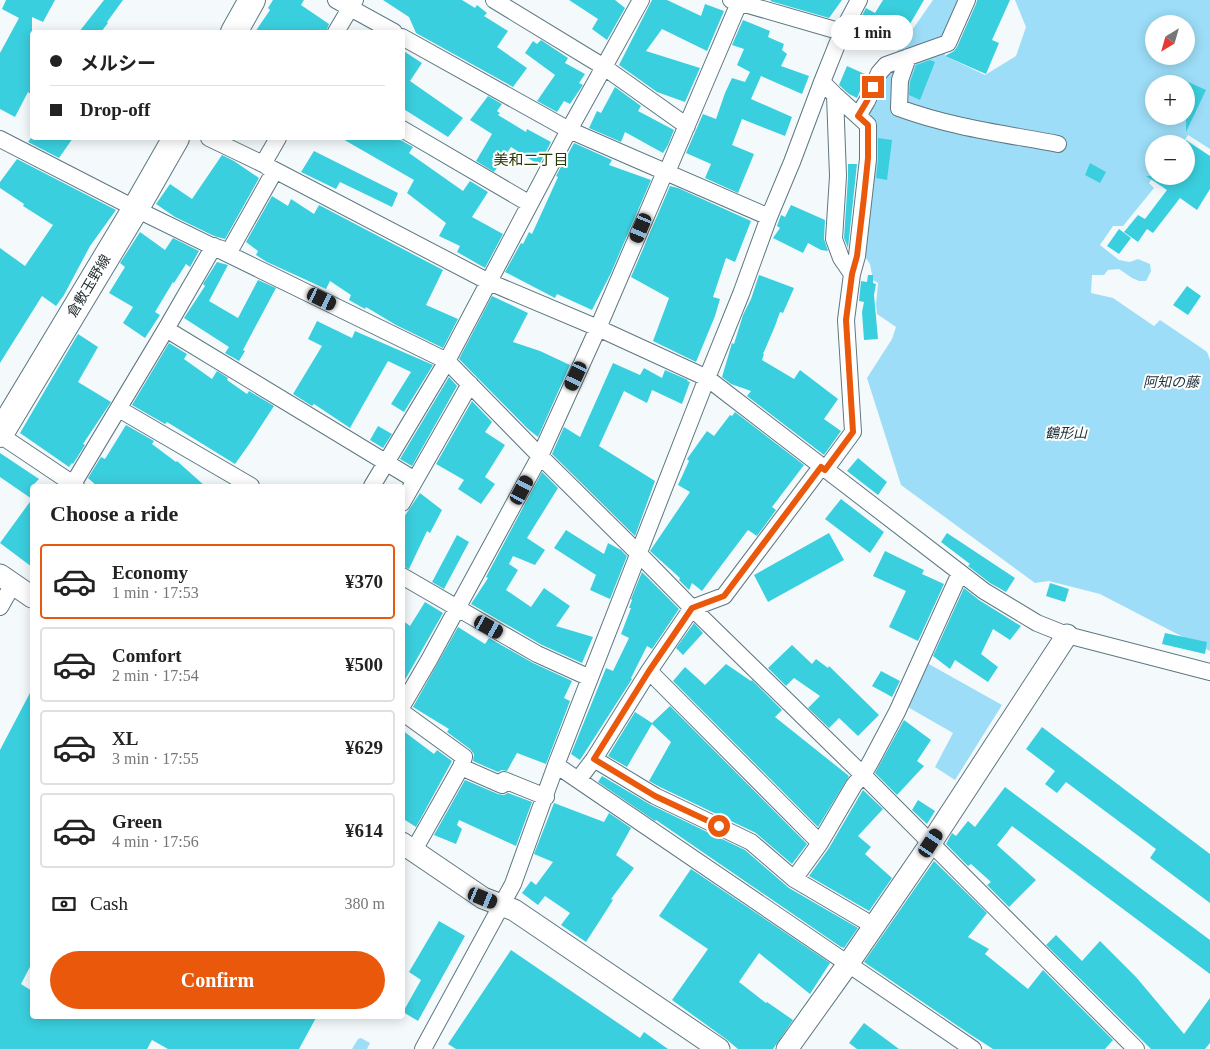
<!DOCTYPE html>
<meta charset="utf-8">
<style>
body{margin:0;font-family:"Times New Roman","Noto Sans JP",serif;background:#f2f2f2;color:#222;height:100vh;display:flex;flex-direction:column;font-size:19px;white-space:nowrap}
*{box-sizing:border-box;margin:0}
p{font-size:16px;color:#767676}
.icon{flex:none;width:28px;height:28px;fill:none;stroke:currentColor;stroke-width:2;stroke-linecap:round;stroke-linejoin:round}
.map{position:relative;flex:1;overflow:hidden}
.sheet{position:absolute;left:30px;top:484px;width:375px;height:535px;display:flex;flex-direction:column;background:#fff;border-radius:5px;box-shadow:0 2px 12px #0003}
.sheet>*{flex:none}
.guide{position:absolute;left:30px;top:30px;width:375px;height:110px;border-radius:5px;box-shadow:0 2px 12px #0003;display:grid;align-content:center;height:110px;padding:0 20px;background:#fff}
.needle{width:32px;rotate:217deg}
.controls{position:absolute;left:1145px;top:15px;display:grid;gap:10px}
.controls a{display:grid;place-items:center;width:50px;height:50px;border-radius:50%;background:#fff;box-shadow:0 2px 12px #0003;font-size:25px}
.end{position:absolute;width:22px;height:22px;margin:-11px;border:6px solid #ea580c;background:#fff;box-shadow:0 0 0 2px #fff}
.from{border-radius:50%}
.bubble{position:absolute;height:35px;border-radius:18px;background:#fff;box-shadow:0 2px 12px #0003;font-size:16px;font-weight:700;line-height:35px;text-align:center}
.car{position:absolute;width:15px;height:30px;margin:-15px -8px;border-radius:6px;box-shadow:0 0 4px 1px #0007;background:linear-gradient(#222 24%,#8ab4d8 0 40%,#222 0 76%,#8ab4d8 0 86%,#222 0)}
.guide b{display:flex;align-items:center;gap:18px;height:48px;font-size:19px}
.guide b+b{border-top:1px solid #e0e0e0}
.guide i{width:12px;height:12px;background:#222}
ul{padding:0;list-style:none}
li{display:flex;align-items:center;gap:15px;height:75px;margin:0 10px 8px;padding:0 10px;border:2px solid #e0e0e0;border-radius:5px}
li div{flex:1}
li b{display:block;font-size:19px}
li em{font-style:normal;font-weight:700}
li.current{border-color:#ea580c}
li>.icon{width:45px;height:45px;stroke-width:1.5}
h2{padding:0 20px;font-size:22px;line-height:60px}
.pay{display:flex;align-items:center;gap:12px;height:55px;padding:0 20px;font-size:19px}
.pay p{margin-inline-start:auto}
.button{display:flex;gap:10px;margin-top:auto;padding:10px 20px}
.button a{flex:1;height:58px;border-radius:30px;background:#ea580c;color:#fff;font-size:20px;font-weight:700;line-height:58px;text-align:center}
.map>svg:first-child{display:block}
.green{fill:#9dddf7;fill-rule:evenodd}
.building{fill:#3acfde}
.lines{fill:none;stroke-linecap:round;stroke-linejoin:round}
.minor-casing{stroke:#5e7781;stroke-width:18}
.tertiary-casing{stroke:#5e7781;stroke-width:23}
.primary-casing{stroke:#5e7781;stroke-width:28}
.minor{stroke:#fff;stroke-width:16}
.tertiary{stroke:#fff;stroke-width:21}
.primary{stroke:#fff;stroke-width:26}
.route{stroke:#ea580c;stroke-width:6}
.labels{text-anchor:middle;dominant-baseline:central;stroke-width:4;stroke-linejoin:round;paint-order:stroke}
.street-label{font-size:14px;fill:#1e292d;stroke:#fff}
.park-label{font-size:14px;font-style:italic;fill:#1b2f37;stroke:#fff}
.neighbourhood-label{font-size:15px;fill:#283901;stroke:#fff}
</style>
<div class="map">
<svg width="1210" height="1049" viewBox="0 0 1210 1049">
<rect width="100%" height="100%" fill="#f4fafc"/>
<path class="green" d="M933 0H965L944 47 945 56 985 75 1016 56 1026 27 1015 0H1210V149L1188 135 1182 144H1154V176L1149 183 1154 188 1123 226H1113L1100 245 1119 260 1130 262 1138 259 1150 264 1151 271 1146 281H1139L1132 278 1119 269 1108 270 1104 275H1092L1091 293 1113 298 1154 326 1160 320 1200 347 1207 352 1210 360V651L1100 594 1049 581 1035 583 901 485 867 378 892 339 896 327 877 314 876 304 878 283 873 280 870 264 865 257 863 115 875 87 899 49ZM1154 24H1186V56H1154ZM1154 84H1186V116H1154Z
M927 663 1002 705 955 780 935 767 953 733 906 706Z
M361 1038 370 1043 367 1049H352L358 1039Z"/>
<path class="building" d="M6 0H55L43 22 32 17V95L28 92 15 117 0 109V53L19 18 2 9Z
M104 0H123L107 22 108 23 101 32H79Z
M273 0H304L301 5 329 24 326 32H255L270 10 268 8Z
M383 0H462L475 8 477 5 487 13 484 16 508 31 497 47 527 68 513 87 416 33 409 17Z
M569 0H615L625 8 607 40 592 29 598 19Z
M652 0H667L701 16 705 4 724 11 707 51 662 29 646 51 700 68 685 102 657 92 619 65Z
M771 0H842L829 18 770 1Z
M883 0H924L907 29 900 25 888 45 856 27 866 8 875 13Z
M977 0H1010L992 40 999 43 986 74 945 56 954 51 957 47 976 4Z
M743 20 770 31 768 37 784 44 782 50 787 54 781 66 809 76 802 94 761 76 751 99 792 117 785 136 742 119 732 145 754 154 738 193 705 178 711 164 686 153 703 114 716 119 725 93 732 78 745 82 750 72 737 65 744 49 732 45Z
M541 40 568 58 565 63 585 74 579 83 583 85 570 104 564 101 557 112 537 101 555 75 525 53 533 41 537 44Z
M402 50 422 63 410 81 463 118 448 137 402 108Z
M930 60 935 62 920 100 909 95 910 82 916 65Z
M847 66 867 75 857 98 849 94 839 85Z
M1186 81 1206 90 1186 132Z
M615 87 641 106 638 111 674 130 668 145 663 153 625 132 621 142 589 128 597 111 601 113Z
M488 96 502 104 497 111 500 113 498 115 526 132 527 129 551 142 539 165 511 147 494 172 476 161 492 134 470 120Z
M31 138H73L59 158 28 142Z
M341 138H397L413 147 409 153 463 191 470 181 488 192 472 217 503 234 485 268 457 252 460 246 439 236 446 223 407 193 414 180Z
M878 138 892 140 887 180 876 178 878 159Z
M1186 140 1210 156V189L1197 210 1180 198 1153 233 1147 229 1138 242 1124 232 1138 215 1145 219 1167 190 1146 176H1186Z
M574 143 612 160 609 165 651 180 611 273 592 310 557 294 555 298 505 272 521 243 523 244 529 232 532 234 558 177 556 176Z
M314 151 398 193 392 207 340 182 336 189 301 172Z
M222 155 234 161 259 178 225 239 214 236 175 217 156 204 170 184 192 199Z
M17 159 116 210 90 246 64 295 56 306 42 296 0 363V248L25 266 53 225 23 206 24 204 0 188V182Z
M1090 163 1106 172 1100 183 1085 175Z
M848 164H857L848 248 844 238 848 177Z
M670 186 678 188 751 221 735 262 726 258 713 297 720 299 715 316 696 362 653 341 669 298 631 277Z
M272 196 288 206 291 199 314 214 319 205 443 270 426 305 458 319 443 348 396 325 366 307 365 309 349 300 351 295 330 281 326 289 267 262 256 255 258 251 246 242Z
M791 205 825 220 824 239 828 251 821 250 808 243 803 253 773 238 780 228 777 226 781 215 785 217Z
M1119 229 1131 238 1119 254 1107 246Z
M140 232 165 250 173 238 199 251 190 267 186 264 174 283 173 282 155 312 160 315 145 338 123 323 133 307 109 293 125 267 120 263Z
M217 262 228 265 209 301 238 318 258 280 276 288 243 350 245 351 239 361 225 353 229 347 184 318 205 286 203 284Z
M759 275 794 288 783 313 780 312 775 326 763 354H764L762 360 794 379 800 370 838 399 824 419 841 431 824 455 747 396 751 391 731 384 722 377 732 343 734 344 743 315 751 299Z
M868 275H873V283L876 284 874 295 878 339 864 340 862 312 864 302 859 301 861 281 867 282Z
M1187 286 1201 296 1188 315 1173 305Z
M492 296 528 313 513 342 540 351 570 365 538 437 528 429 459 359Z
M317 321 352 338 355 331 433 365 404 412 391 404 411 372 388 361 350 428 314 404 312 406 293 394 322 346 308 339Z
M78 334 98 347 78 382 111 402 83 444 85 445 73 464 72 463 69 467 20 433Z
M169 343 187 354 184 359 212 379 217 371 228 378 227 380 247 394 249 391 274 406 250 443 235 464 167 422 165 424 132 405Z
M613 363 640 375 644 368 662 378 665 370 688 380 687 381 690 382 682 404 652 390 647 403 624 391 599 446 655 481 635 536 552 454 564 427 580 437Z
M449 377 457 386 412 466 400 459Z
M472 401 492 422 485 432 505 445 485 477 495 484 481 504 458 489 464 480 436 464Z
M735 412 804 465 772 507 776 510 757 536 748 530 702 591 692 583 689 590 679 580 680 578 650 551 690 492 678 485 689 461 687 459 707 431 714 436 730 415 732 416Z
M126 425 154 441 152 444 176 462 177 461 205 486H97L88 478 101 457 105 459Z
M378 426 392 434 383 448 370 440Z
M0 453 39 479 32 486V499L0 477Z
M858 458 887 482 878 495 847 471Z
M542 472 558 488 527 538 545 550 535 565 513 556 509 564 518 570 506 590 531 607 544 588 570 606 556 626 593 637 582 663 542 645 471 604 488 578 486 577Z
M420 493 442 510 430 533 427 531 409 569 402 566V520Z
M32 499V567L0 543Z
M841 499 884 532 870 553 825 519Z
M566 530 604 554 608 543 621 550 627 556 610 599 590 590 596 575 554 548Z
M829 533 844 560 768 602 754 575Z
M947 533 1015 578 1006 592 990 583 968 566 970 564 941 542Z
M457 535 469 542 444 589 432 582Z
M885 551 924 570 922 574 944 584 918 641 889 627 906 591 873 576Z
M642 572 679 609 652 649 647 646 631 678 632 679 580 760 571 754 606 668 613 671 629 638 621 634 631 608H629L632 600 631 599Z
M1050 583 1069 589 1065 602 1046 596Z
M964 588 979 600 1021 626 1010 640 993 629 981 654 998 667 988 682 955 660 950 669 933 656Z
M425 602 443 613 402 685V620L410 626Z
M694 623 703 633 683 655 676 648Z
M458 627 485 644 489 638 533 663 572 681 564 698 570 701 546 764 517 753 507 771 502 770 498 772 473 761 474 754 470 749 447 732 449 729 413 707Z
M1165 633 1207 642 1205 654 1162 644Z
M792 645 812 664 816 659 828 668 829 666 879 715 858 736 839 718 829 728 808 708 820 696 794 678 786 686 768 668Z
M726 664 751 681 752 680 782 710 775 717 849 776 818 827 673 681 685 667 705 685Z
M881 671 900 681 892 697 872 686Z
M32 689V963L21 984 32 991V1016H317L299 1049H168L152 1040 147 1049H0V750Z
M670 706 807 844 792 864 756 833 660 787 649 781 671 742 652 724 627 767 608 756 635 712 652 723Z
M904 720 931 740 917 761 924 766 897 795 875 773Z
M1042 727 1210 854V903L1150 858 1156 849 1066 782 1057 793 1045 784 1055 771 1026 749Z
M402 730 434 754 437 750 452 761 416 827 402 818Z
M602 776 651 805 745 850 789 888 858 928 844 948 841 947 656 820 655 821 598 782Z
M465 780 498 794 504 795 508 793 532 802 516 846 459 820 457 825 462 829 456 844 434 835Z
M1005 787 1210 940V974L1012 826 997 845 1036 880 1009 907 987 885 991 882 971 864 968 866 946 844 952 833 956 836 968 821 975 827Z
M863 790 883 809 858 836 871 847 865 854 892 878 869 911 809 876 829 848Z
M918 800 935 811 927 824 912 810Z
M554 803 604 822 609 813 631 828 616 855 634 868 611 899 613 900 586 942 561 925 570 913 545 896 538 905 522 893 531 881 536 885 553 862 534 854Z
M934 861 987 913 968 937 989 949 985 954 1028 989 1043 970 1113 1040 1105 1049H993L979 1040 971 1035 864 962Z
M691 869 830 963 810 994 759 953 743 976 739 982 766 1003 767 1002 793 1020 773 1049H738L726 1039 672 1000 708 949 659 916Z
M439 921 465 936 418 1021 403 1012 421 980 409 972Z
M1056 935 1082 961 1100 941 1136 977 1184 1034 1210 998V1043L1205 1049H1151L1046 945Z
M511 950 640 1038 644 1032 668 1049H456L448 1044Z
M864 1023 899 1049H857L849 1043Z"/>
<g class="lines">
<g class="minor-casing">
<path id="minor" d="M336 0 394 32
M494 0 604 67 687 126
M731 0 842 32
M336 32 355 0
M402 37 569 130 769 217
M908 57 900 80 899 108C950 127 1005 134 1058 144
M822 82 835 95 838 176 834 239 841 258 852 274 846 320 853 432 825 470
M835 95 868 125V159L857 256 852 274
M858 116 867 101 879 73 886 65 948 43 967 0
M402 129 530 204
M209 138 263 164 489 282 598 328 707 378 984 591 1037 623 1067 635 1210 672
M0 139 144 213 447 361 540 456 638 553 692 608 863 775 1136 1049
M263 164 278 138
M219 248 229 252 274 172 265 165
M166 329 415 480
M119 409 251 486
M0 435 76 486
M73 484 166 329 214 246
M372 486 447 361 569 130 641 0
M402 503 470 384
M402 576 537 654 590 678
M0 607 13 584
M649 671 820 843
M402 706 429 660 540 456 598 328 662 179 667 172 739 3
M402 712 464 757 461 767 414 850
M594 759 655 796 751 842 794 879 874 926
M556 765 973 1049
M461 767 502 785 504 780 546 797
M578 780 594 759 649 671 692 608 724 596 821 467
M794 879 820 843 854 785 863 775 871 761 897 712 960 573
M423 1049 513 884 556 765 707 378 741 294 769 217 792 162 822 82 842 32 859 0"/>
</g>
<g class="tertiary-casing">
<path id="tertiary" d="M0 575 32 597
M402 843 483 898 514 910 719 1049
M787 1049 848 964 931 843 1067 635"/>
</g>
<g class="primary-casing">
<path id="primary" d="M234 32 252 0
M0 434 136 208 176 138"/>
</g>
<use href="#minor" class="minor"/>
<use href="#tertiary" class="tertiary"/>
<use href="#primary" class="primary"/>
</g>
<g class="lines">
<path class="route" d="M719 826 655 796 594 759 649 671 692 608 724 596 821 467 825 470 853 432 846 320 852 274 857 256 864 197 868 158V125L858 116 867 101 873 87"/>
</g>
<g class="labels">
<g class="street-label">
<text transform="translate(89 286) rotate(-59)">倉敷玉野線</text>
</g>
<g class="park-label">
<text x="1171" y="382">阿知の藤</text>
<text x="1066" y="433">鶴形山</text>
</g>
<g class="neighbourhood-label">
<text x="531" y="160">美和二丁目</text>
</g>
</g>
</svg>
<div class="controls">
<a><svg class="needle" viewBox="-14 -14 28 28"><path d="M0-13l5 13h-10z" fill="#e53935"/><path d="M0 13l5-13h-10z" fill="#767676"/></svg></a>
<a>+</a>
<a>−</a>
</div>
<i class="end from" style="left:719px;top:826px"></i>
<i class="end" style="left:873px;top:87px"></i>
<div class="bubble" style="left:831px;top:15px;width:82px">1 min</div>
<i class="car" style="left:641px;top:228px;rotate:203deg"></i>
<i class="car" style="left:322px;top:299px;rotate:116deg"></i>
<i class="car" style="left:576px;top:376px;rotate:205deg"></i>
<i class="car" style="left:522px;top:490px;rotate:28deg"></i>
<i class="car" style="left:489px;top:627px;rotate:119deg"></i>
<i class="car" style="left:931px;top:843px;rotate:33deg"></i>
<i class="car" style="left:483px;top:898px;rotate:112deg"></i>
<div class="guide">
<b><i class="from"></i>メルシー</b>
<b><i></i>Drop-off</b>
</div>
<section class="sheet">
<h2>Choose a ride</h2>
<ul>
<li class="current"><svg class="icon" aria-label="car" viewBox="0 0 24 24"><path d="M5 17H2v-5l4-1 3-4h7l3 4 3 1v5h-3M9 17h6M6 11h13"/><circle cx="7" cy="17" r="2"/><circle cx="17" cy="17" r="2"/></svg><div><b>Economy</b><p>1 min · 17:53</p></div><em>¥370</em></li>
<li><svg class="icon" aria-label="car" viewBox="0 0 24 24"><path d="M5 17H2v-5l4-1 3-4h7l3 4 3 1v5h-3M9 17h6M6 11h13"/><circle cx="7" cy="17" r="2"/><circle cx="17" cy="17" r="2"/></svg><div><b>Comfort</b><p>2 min · 17:54</p></div><em>¥500</em></li>
<li><svg class="icon" aria-label="car" viewBox="0 0 24 24"><path d="M5 17H2v-5l4-1 3-4h7l3 4 3 1v5h-3M9 17h6M6 11h13"/><circle cx="7" cy="17" r="2"/><circle cx="17" cy="17" r="2"/></svg><div><b>XL</b><p>3 min · 17:55</p></div><em>¥629</em></li>
<li><svg class="icon" aria-label="car" viewBox="0 0 24 24"><path d="M5 17H2v-5l4-1 3-4h7l3 4 3 1v5h-3M9 17h6M6 11h13"/><circle cx="7" cy="17" r="2"/><circle cx="17" cy="17" r="2"/></svg><div><b>Green</b><p>4 min · 17:56</p></div><em>¥614</em></li>
</ul>
<div class="pay"><svg class="icon" aria-label="cash" viewBox="0 0 24 24"><path d="M3 7h18v10H3z"/><circle cx="12" cy="12" r="2"/></svg>Cash<p>380 m</p></div>
<div class="button"><a>Confirm</a></div>
</section>
</div>
